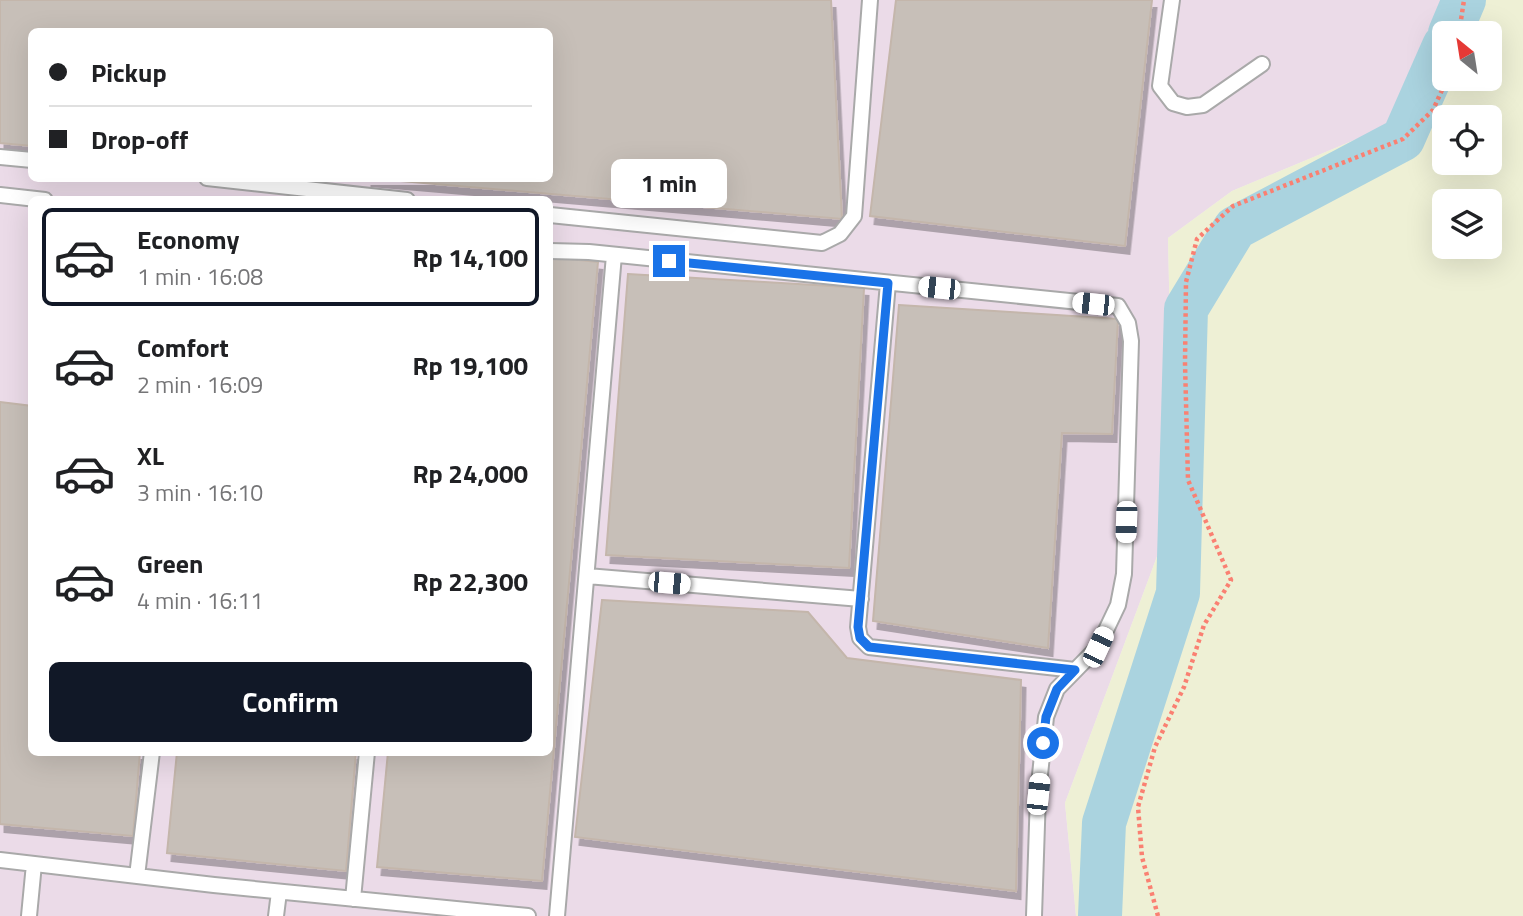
<!DOCTYPE html>
<meta charset="utf-8">
<style>
body{margin:0;font-family:"Titillium Web",sans-serif;background:#f6f6f6;color:#202124;height:100vh;display:flex;flex-direction:column;font-size:26px;white-space:nowrap}
*{box-sizing:border-box;margin:0}
p{font-size:23px;color:#757577}
.icon{flex:none;width:38px;height:38px;fill:none;stroke:currentColor;stroke-width:2;stroke-linecap:round;stroke-linejoin:round}
.map{position:relative;flex:1;overflow:hidden}
.side{position:absolute;left:28px;top:196px;width:525px;height:560px;display:flex;flex-direction:column;background:#fff;border-radius:10px;box-shadow:0 7px 28px #0002}
.side>*{flex:none}
.guide{position:absolute;left:28px;top:28px;width:525px;height:154px;border-radius:10px;box-shadow:0 7px 28px #0002;display:grid;align-content:center;height:154px;padding:0 21px;background:#fff}
.needle{width:46px;rotate:330deg}
.tools{position:absolute;left:1432px;top:21px;display:grid;gap:14px}
.tools a{display:grid;place-items:center;width:70px;height:70px;border-radius:10px;background:#fff;box-shadow:0 7px 28px #0002;font-size:35px}
.end{position:absolute;width:32px;height:32px;margin:-16px;border:9px solid #1a73e8;background:#fff;box-shadow:0 0 0 4px #fff}
.from{border-radius:50%}
.bubble{position:absolute;height:49px;border-radius:10px;background:#fff;box-shadow:0 7px 28px #0002;font-size:23px;font-weight:700;line-height:49px;text-align:center}
.car{position:absolute;width:21px;height:42px;margin:-21px -10px;border-radius:9px;box-shadow:0 0 5px 2px #0007;background:linear-gradient(#fff 24%,#345 0 40%,#fff 0 76%,#345 0 86%,#fff 0)}
.guide b{display:flex;align-items:center;gap:24px;height:66px;font-size:26px}
.guide b+b{border-top:2px solid #e0e0e0}
.guide i{width:18px;height:18px;background:#202124}
ul{padding:12px 0 0;list-style:none}
li{display:flex;align-items:center;gap:21px;height:98px;margin:0 14px 10px;padding:0 7px;border:4px solid transparent;border-radius:10px}
li div{flex:1}
li b{display:block;font-size:26px}
li em{font-style:normal;font-weight:700}
li.current{border-color:#111827}
li>.icon{width:63px;height:63px;stroke-width:1.5}
.primary-button{display:flex;gap:14px;margin-top:auto;padding:14px 21px}
.primary-button a{flex:1;height:80px;border-radius:10px;background:#111827;color:#fff;font-size:28px;font-weight:700;line-height:80px;text-align:center}
.map>svg:first-child{display:block}
.industrial{fill:#ebdbe8;fill-rule:evenodd}
.farmland{fill:#eef0d5;fill-rule:evenodd}
.lines{fill:none;stroke-linecap:round;stroke-linejoin:round}
.river{stroke:#aad3df;stroke-width:44}
.building{fill:#c7bfb8;stroke:#c4b6ab;stroke-width:2;filter:url(#shadow)}
.lane-casing{stroke:#a9a9a9;stroke-width:18}
.path{stroke:#fa8072;stroke-width:4.5;stroke-dasharray:3.5 3.5;stroke-linecap:butt}
.lane{stroke:#fff;stroke-width:14}
.route{stroke:#1a73e8;stroke-width:9}
</style>
<div class="map">
<svg width="1523" height="916" viewBox="0 0 1523 916">
<defs>
<filter id="shadow"><feDropShadow dx="4.5" dy="8" stdDeviation="0" flood-color="#0004"/></filter>
</defs>
<rect width="100%" height="100%" fill="#f2efe9"/>
<path class="industrial" d="M0 0H1442L1433 66 1388 126 1232 191 1168 238 1174 511 1065 803 1076 916H0ZM32 32H550V178H32ZM32 200H550V752H32Z"/>
<path class="farmland" d="M1442 0H1523V916H1076L1065 803 1174 511 1168 238 1232 191 1388 126 1433 66ZM1444 33H1489V79H1444ZM1444 117H1489V163H1444ZM1444 201H1489V247H1444Z"/>
<g class="lines">
<path class="river" d="M1450 33 1464 0
M1100 916 1104 823 1178 593 1186 309 1235 228 1403 139 1444 46"/>
</g>
<path class="building" d="M0 0H831L842 219 366 178H550V32H32V146L0 143Z
M896 0H1152L1125 246 870 216Z
M550 257 598 262 542 881 377 867 388 752H550Z
M628 274 864 288 849 568 606 555Z
M899 305 1118 319 1112 434 1062 433 1048 648 873 621Z
M0 402 32 406V752H140L133 836 0 824Z
M602 600 808 612 847 658 1021 680 1016 891 575 837Z
M177 752H356L346 871 167 853Z"/>
<g class="lines">
<g class="lane-casing">
<path id="lane" d="M1172 0 1160 86 1173 103 1187 107 1203 105 1262 64
M0 157 32 160
M207 178 407 200
M0 195 45 200
M550 215 822 243 840 234 854 216 870 0
M550 251 589 252 1118 306 1128 323 1131 341 1124 574 1118 605 1098 647 1057 689 1046 717 1038 794 1034 916
M888 283 858 627 860 638 869 647 1075 670
M587 576 861 599
M0 860 214 885 528 916
M137 876 152 752
M353 899 367 752
M29 916 34 864
M276 916 279 892
M557 916 614 255"/>
</g>
<path class="path" d="M1459 33 1464 0
M1158 916 1142 857 1138 807 1155 747 1184 687 1204 625 1231 580 1188 480 1185 363 1186 282 1197 239 1233 206 1403 139 1433 110 1447 79"/>
<use href="#lane" class="lane"/>
</g>
<g class="lines">
<path class="route" d="M669 261 888 283 858 627 860 638 869 647 1075 670 1057 689 1046 717 1043 743"/>
</g>
</svg>
<div class="tools">
<a><svg class="needle" viewBox="-14 -14 28 28"><path d="M0-13l5 13h-10z" fill="#e53935"/><path d="M0 13l5-13h-10z" fill="#757577"/></svg></a>
<a><svg class="icon" aria-label="locate" viewBox="0 0 24 24"><circle cx="12" cy="12" r="6"/><path d="M12 2v4M12 18v4M2 12h4M18 12h4"/></svg></a>
<a><svg class="icon" aria-label="layers" viewBox="0 0 24 24"><path d="M12 4l9 5-9 5-9-5zM3 14l9 5 9-5"/></svg></a>
</div>
<i class="end from" style="left:1043px;top:743px"></i>
<i class="end" style="left:669px;top:261px"></i>
<div class="bubble" style="left:611px;top:159px;width:116px">1 min</div>
<i class="car" style="left:939px;top:288px;rotate:276deg"></i>
<i class="car" style="left:1093px;top:304px;rotate:276deg"></i>
<i class="car" style="left:1126px;top:522px;rotate:182deg"></i>
<i class="car" style="left:669px;top:583px;rotate:95deg"></i>
<i class="car" style="left:1098px;top:647px;rotate:25deg"></i>
<i class="car" style="left:1038px;top:794px;rotate:6deg"></i>
<div class="guide">
<b><i class="from"></i>Pickup</b>
<b><i></i>Drop-off</b>
</div>
<section class="side">
<ul>
<li class="current"><svg class="icon" aria-label="car" viewBox="0 0 24 24"><path d="M5 17H2v-5l4-1 3-4h7l3 4 3 1v5h-3M9 17h6M6 11h13"/><circle cx="7" cy="17" r="2"/><circle cx="17" cy="17" r="2"/></svg><div><b>Economy</b><p>1 min · 16:08</p></div><em>Rp 14,100</em></li>
<li><svg class="icon" aria-label="car" viewBox="0 0 24 24"><path d="M5 17H2v-5l4-1 3-4h7l3 4 3 1v5h-3M9 17h6M6 11h13"/><circle cx="7" cy="17" r="2"/><circle cx="17" cy="17" r="2"/></svg><div><b>Comfort</b><p>2 min · 16:09</p></div><em>Rp 19,100</em></li>
<li><svg class="icon" aria-label="car" viewBox="0 0 24 24"><path d="M5 17H2v-5l4-1 3-4h7l3 4 3 1v5h-3M9 17h6M6 11h13"/><circle cx="7" cy="17" r="2"/><circle cx="17" cy="17" r="2"/></svg><div><b>XL</b><p>3 min · 16:10</p></div><em>Rp 24,000</em></li>
<li><svg class="icon" aria-label="car" viewBox="0 0 24 24"><path d="M5 17H2v-5l4-1 3-4h7l3 4 3 1v5h-3M9 17h6M6 11h13"/><circle cx="7" cy="17" r="2"/><circle cx="17" cy="17" r="2"/></svg><div><b>Green</b><p>4 min · 16:11</p></div><em>Rp 22,300</em></li>
</ul>
<div class="primary-button"><a>Confirm</a></div>
</section>
</div>
